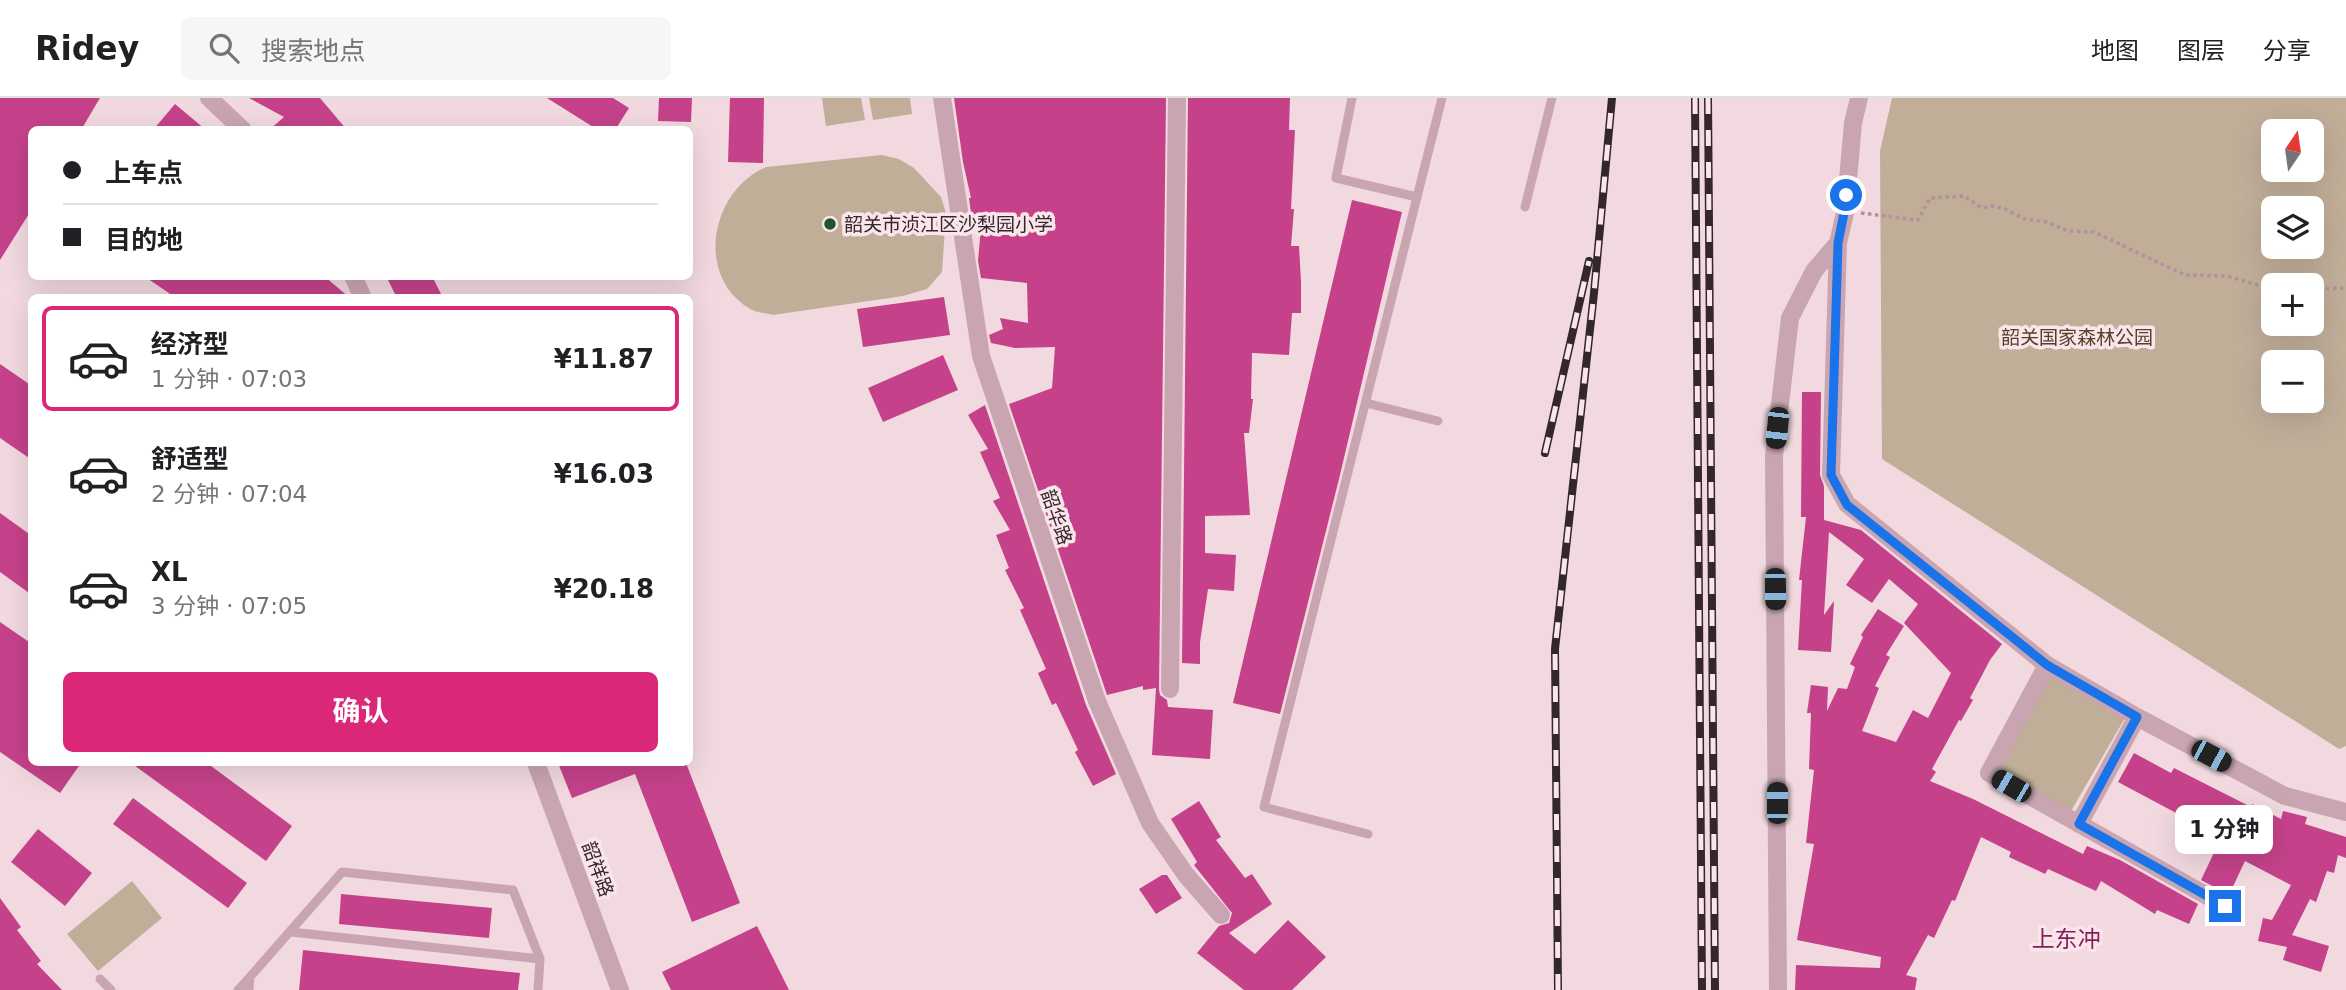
<!DOCTYPE html>
<html lang="zh">
<meta charset="utf-8">
<style>
body{margin:0;font-family:"DejaVu Sans","Noto Sans SC",sans-serif;background:#f6f6f6;color:#202124;height:100vh;display:flex;flex-direction:column;font-size:26px;white-space:nowrap}
*{box-sizing:border-box;margin:0}
p{font-size:23px;color:#757577}
.icon{flex:none;width:38px;height:38px;fill:none;stroke:currentColor;stroke-width:2;stroke-linecap:round;stroke-linejoin:round}
.map{position:relative;flex:1;overflow:hidden}
.panel{position:absolute;left:28px;top:196px;width:665px;height:472px;display:flex;flex-direction:column;background:#fff;border-radius:10px;box-shadow:0 7px 28px #0002}
.panel>*{flex:none}
.banner{position:absolute;left:28px;top:28px;width:665px;height:154px;border-radius:10px;box-shadow:0 7px 28px #0002;display:grid;align-content:center;height:154px;padding:0 35px;background:#fff}
.needle{width:46px;rotate:13deg}
.tools{position:absolute;left:2261px;top:21px;display:grid;gap:14px}
.tools a{display:grid;place-items:center;width:63px;height:63px;border-radius:10px;background:#fff;box-shadow:0 7px 28px #0002;font-size:35px}
.end{position:absolute;width:32px;height:32px;margin:-16px;border:9px solid #1a73e8;background:#fff;box-shadow:0 0 0 4px #fff}
.from{border-radius:50%}
.bubble{position:absolute;height:49px;border-radius:10px;background:#fff;box-shadow:0 7px 28px #0002;font-size:23px;font-weight:700;line-height:49px;text-align:center}
.car{position:absolute;width:21px;height:42px;margin:-21px -10px;border-radius:9px;box-shadow:0 0 5px 2px #0007;background:linear-gradient(#222 24%,#8ab4d8 0 40%,#222 0 76%,#8ab4d8 0 86%,#222 0)}
.banner b{display:flex;align-items:center;gap:24px;height:66px;font-size:26px}
.banner b+b{border-top:2px solid #e0e0e0}
.banner i{width:18px;height:18px;background:#202124}
ul{padding:12px 0 0;list-style:none}
li{display:flex;align-items:center;gap:21px;height:105px;margin:0 14px 10px;padding:0 21px;border:4px solid transparent;border-radius:10px}
li div{flex:1}
li b{display:block;font-size:26px}
li em{font-style:normal;font-weight:700}
li.current{border-color:#db2777}
li>.icon{width:63px;height:63px;stroke-width:1.5}
.primary-button{display:flex;gap:14px;margin-top:auto;padding:14px 35px}
.primary-button a{flex:1;height:80px;border-radius:10px;background:#db2777;color:#fff;font-size:28px;font-weight:700;line-height:80px;text-align:center}
header{display:flex;align-items:center;gap:42px;box-sizing:border-box;height:98px;padding:0 35px;background:#fff;border-bottom:2px solid #e0e0e0}
header strong{font-size:33px}
nav{display:flex;gap:38px;margin-inline-start:auto;font-size:24px}
.search{width:490px;height:63px;background:#f6f6f6;display:flex;align-items:center;gap:18px;box-sizing:border-box;padding:0 24px;border-radius:10px;color:#757577;font-size:26px}
.map>svg:first-child{display:block}
.green{fill:#c0ae99;fill-rule:evenodd}
.building{fill:#c5428a}
.lines{fill:none;stroke-linecap:round;stroke-linejoin:round}
.path{stroke:#b58f9d;stroke-width:3.5;stroke-dasharray:3.5 3.5;stroke-linecap:butt}
.service{stroke:#c9a5b1;stroke-width:9}
.minor{stroke:#c9a5b1;stroke-width:18}
.rail-casing{stroke:#34262d;stroke-width:8}
.rail{stroke:#f9e5ea;stroke-width:5;stroke-dasharray:16;stroke-linecap:butt}
.route{stroke:#1a73e8;stroke-width:9}
.poi-dot{fill:#1c562c;stroke:#f9e5ea;stroke-width:2.5}
.labels{text-anchor:middle;dominant-baseline:central;stroke-width:7;stroke-linejoin:round;paint-order:stroke}
.poi-label{font-size:19px;fill:#34262d;stroke:#f9e5ea;text-anchor:start}
.park-label{font-size:19px;fill:#53412a;stroke:#f9e5ea}
.street-label{font-size:19px;fill:#34262d;stroke:#f9e5ea}
.quarter-label{font-size:23px;fill:#832057;stroke:#f9e5ea}
</style>
<header>
<strong>Ridey</strong>
<div class="search"><svg class="icon" aria-label="search" viewBox="0 0 24 24"><circle cx="10" cy="10" r="6"/><path d="M15 15l6 6"/></svg>搜索地点</div>
<nav><a>地图</a><a>图层</a><a>分享</a></nav>
</header>
<div class="map">
<svg width="2346" height="892" viewBox="0 0 2346 892">
<rect width="100%" height="100%" fill="#f1d9df"/>
<path class="green" d="M822 0H861L865 22 826 28Z
M869 0H910L912 16 873 22Z
M1892 0H2346V648L2339 651 1882 361 1880 53ZM2273 33H2312V72H2273ZM2273 110H2312V149H2273ZM2273 187H2312V226H2273ZM2273 264H2312V303H2273Z
M882 57 899 61 914 70 941 99 946 115 942 174 927 191 903 198 773 217C767 215 758 215 752 212 694 180 710 93 766 69Z
M2050 578 2125 620 2071 713 1997 670Z
M132 783 162 820 98 873 67 836Z"/>
<path class="building" d="M0 0H100L81 32H32V111L0 162Z
M249 0H320L347 32H269L284 19Z
M547 0H613L629 10 615 32H598Z
M659 0H692L691 24 658 23Z
M730 0H764L763 65 728 64Z
M954 0H1166L1159 591 1160 597 1167 602 1168 609 1213 612 1210 661 1152 657 1156 590 1143 592V588L1107 597 1009 306 1052 290 1055 249 1015 250 991 245 989 237 1003 231 1000 220 1028 225 1027 185 981 180 978 163 981 129 973 130 969 100H971L963 64Z
M1188 0H1290L1289 32H1295L1291 111H1294L1291 148H1299L1301 183V215H1292L1289 257 1252 255 1251 301H1253L1249 335H1244L1250 417 1205 418V455L1236 457 1234 493 1208 491 1200 544V566L1182 565Z
M175 6 206 32H153Z
M1352 102 1402 114 1339 381 1280 616 1233 605Z
M144 178H324L350 200H176Z
M386 178H432L443 200H397Z
M944 199 950 237 863 249 857 211Z
M943 257 958 292 883 324 868 290Z
M0 266 32 288V362L0 340Z
M1802 294H1821L1820 377 1824 388V422L1861 432 2002 546 1990 562 1970 600 1973 602 1961 623 1959 622 1932 671 1936 674 1930 683 1973 701 2083 756 2087 748 2120 762 2198 806 2189 826 2157 812 2155 816 2101 783 2096 793 2048 771 2045 776 2009 759 2011 754 1981 739 1955 803 1952 802 1934 840 1928 837 1906 877 1917 880 1915 892H1795L1796 867 1880 870 1881 859 1797 842 1814 746 1806 745 1814 672 1809 671 1811 615H1807L1811 587 1828 589 1827 613 1838 590 1847 591 1855 569 1850 566 1863 539 1861 537 1878 511 1904 528 1886 557 1890 559 1875 588 1879 590 1862 633 1896 644 1913 612 1928 620 1951 575 1904 525 1918 506 1889 481 1872 505 1846 487 1864 461 1829 434 1824 517 1834 503 1831 554 1798 552 1802 482H1799L1806 419H1801Z
M985 307 1086 607 1116 676 1093 688 1075 654 1078 652 1056 605 1052 607 1038 575 1046 571 1020 512 1024 510 1005 472 1009 470 996 437 1010 432 993 403 1000 400 980 354 988 351 968 317Z
M0 415 32 438V497L0 474Z
M0 524 32 546V665H81L60 695 0 654Z
M2134 655 2171 675 2174 670 2251 709 2252 706 2281 721 2283 713 2307 719 2305 726 2346 739V760L2338 757 2334 775 2327 773 2316 804 2310 801 2292 837 2329 848 2321 874 2283 862 2287 849 2258 843 2263 820 2272 822 2291 787 2245 763 2229 797 2201 782 2220 742 2191 727 2193 724 2118 684Z
M131 665H207L292 728 266 763Z
M558 665H686L740 805 692 824 635 676 572 700Z
M133 700 247 785 228 810 113 726Z
M1199 703 1221 739 1216 742 1245 780 1252 776 1272 806 1229 835 1255 856 1288 822 1326 859 1292 892H1244L1197 855 1219 828 1229 825 1232 815 1194 767 1197 764 1171 721Z
M38 731 92 775 65 808 11 764Z
M1162 777H1167L1182 800 1156 816 1139 791Z
M341 796 492 810 489 840 339 826Z
M0 800 21 829 17 832 41 863 37 866 62 892H0Z
M757 828 789 892H671L662 874Z
M303 852 520 875 518 892H299Z"/>
<g class="lines">
<path class="path" d="M1861 115 1918 122 1930 100 1964 98 1982 110 1992 108 2005 111 2025 121 2047 124 2068 133 2094 134 2185 177 2227 178 2258 187 2273 188
M2312 191 2346 190"/>
<path class="service" d="M1352 0 1336 80 1417 99 1264 709 1368 736
M1417 99 1442 0
M1525 109 1552 0
M1366 305 1438 323
M291 834 540 861 538 892
M100 881 111 892
M238 892 250 879
M249 892 250 879 342 774 513 792 540 861"/>
<path class="minor" d="M209 0 243 32
M942 0 981 258 1097 603 1150 725 1186 777 1221 817
M1838 145 1831 377 1847 406 2047 567 2137 619 2285 698 2346 714
M353 178 363 200
M2047 567 1989 675 2225 808
M1170 591 1177 0
M536 665 620 892
M2079 726 2137 619
M1778 892 1774 358 1790 220 1814 173 1838 145 1845 115 1853 25 1859 0"/>
<g class="rail-casing">
<path id="rail" d="M1695 0 1702 892
M1708 0 1715 892
M1545 355 1589 163
M1558 892 1555 551 1594 195 1612 0"/>
</g>
<use href="#rail" class="rail"/>
</g>
<g class="lines">
<path class="route" d="M1846 97 1844 115 1838 145 1831 377 1847 407 2047 567 2137 619 2079 726 2225 808"/>
</g>
<circle class="poi-dot" cx="830" cy="126" r="7"/>
<g class="labels">
<g class="poi-label">
<text x="844" y="126">韶关市浈江区沙梨园小学</text>
</g>
<g class="park-label">
<text x="2077" y="239">韶关国家森林公园</text>
</g>
<g class="street-label">
<text transform="translate(1057 419) rotate(71)">韶华路</text>
<text transform="translate(598 771) rotate(70)">韶祥路</text>
</g>
<g class="quarter-label">
<text x="2066" y="841">上东冲</text>
</g>
</g>
</svg>
<div class="tools">
<a><svg class="needle" viewBox="-14 -14 28 28"><path d="M0-13l5 13h-10z" fill="#e53935"/><path d="M0 13l5-13h-10z" fill="#757577"/></svg></a>
<a><svg class="icon" aria-label="layers" viewBox="0 0 24 24"><path d="M12 4l9 5-9 5-9-5zM3 14l9 5 9-5"/></svg></a>
<a>+</a>
<a>−</a>
</div>
<i class="end from" style="left:1846px;top:97px"></i>
<i class="end" style="left:2225px;top:808px"></i>
<div class="bubble" style="left:2175px;top:707px;width:98px">1 分钟</div>
<i class="car" style="left:1777px;top:330px;rotate:186deg"></i>
<i class="car" style="left:1775px;top:491px;rotate:179deg"></i>
<i class="car" style="left:2211px;top:658px;rotate:118deg"></i>
<i class="car" style="left:2011px;top:688px;rotate:300deg"></i>
<i class="car" style="left:1777px;top:705px;rotate:0deg"></i>
<div class="banner">
<b><i class="from"></i>上车点</b>
<b><i></i>目的地</b>
</div>
<section class="panel">
<ul>
<li class="current"><svg class="icon" aria-label="car" viewBox="0 0 24 24"><path d="M5 17H2v-5l4-1 3-4h7l3 4 3 1v5h-3M9 17h6M6 11h13"/><circle cx="7" cy="17" r="2"/><circle cx="17" cy="17" r="2"/></svg><div><b>经济型</b><p>1 分钟 · 07:03</p></div><em>¥11.87</em></li>
<li><svg class="icon" aria-label="car" viewBox="0 0 24 24"><path d="M5 17H2v-5l4-1 3-4h7l3 4 3 1v5h-3M9 17h6M6 11h13"/><circle cx="7" cy="17" r="2"/><circle cx="17" cy="17" r="2"/></svg><div><b>舒适型</b><p>2 分钟 · 07:04</p></div><em>¥16.03</em></li>
<li><svg class="icon" aria-label="car" viewBox="0 0 24 24"><path d="M5 17H2v-5l4-1 3-4h7l3 4 3 1v5h-3M9 17h6M6 11h13"/><circle cx="7" cy="17" r="2"/><circle cx="17" cy="17" r="2"/></svg><div><b>XL</b><p>3 分钟 · 07:05</p></div><em>¥20.18</em></li>
</ul>
<div class="primary-button"><a>确认</a></div>
</section>
</div>
